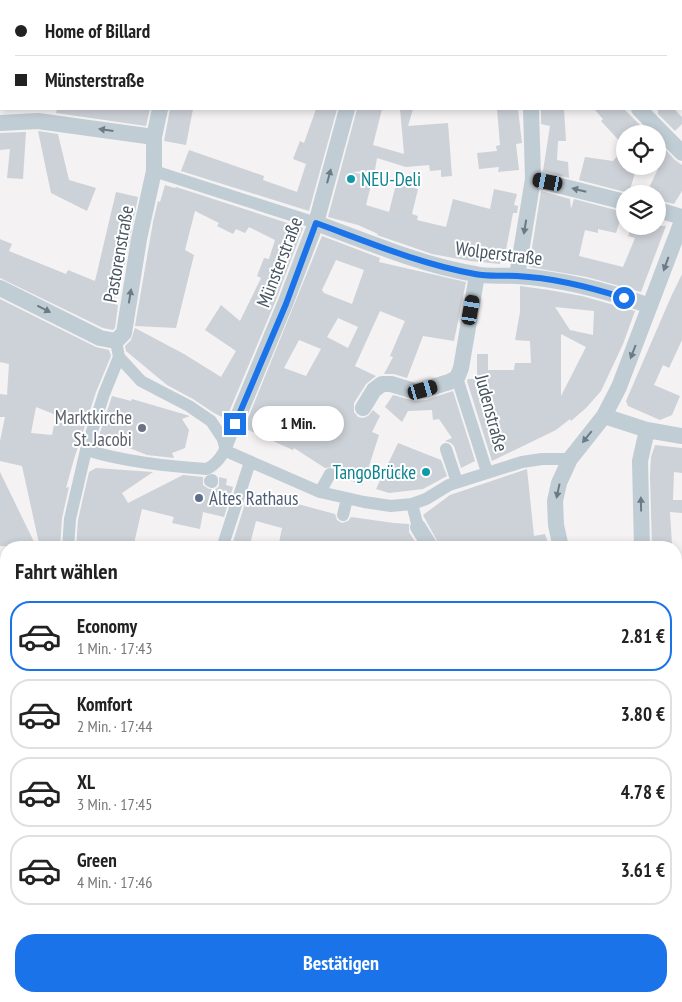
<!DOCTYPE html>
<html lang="de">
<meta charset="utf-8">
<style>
body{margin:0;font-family:"PT Sans Narrow",sans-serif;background:#f6f6f6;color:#222;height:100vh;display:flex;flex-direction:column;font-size:19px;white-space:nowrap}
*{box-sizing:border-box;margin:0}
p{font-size:16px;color:#767676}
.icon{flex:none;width:28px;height:28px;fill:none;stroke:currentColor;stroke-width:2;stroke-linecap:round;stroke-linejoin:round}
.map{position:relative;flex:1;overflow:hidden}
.details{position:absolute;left:0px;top:541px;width:682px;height:461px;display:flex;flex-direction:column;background:#fff;border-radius:20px 20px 0 0;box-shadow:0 2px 8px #0003}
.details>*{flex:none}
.hud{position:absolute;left:0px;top:0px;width:682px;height:110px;box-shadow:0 2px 8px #0003;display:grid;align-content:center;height:110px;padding:0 15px;background:#fff}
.buttons{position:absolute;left:616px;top:125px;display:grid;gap:10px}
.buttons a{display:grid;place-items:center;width:50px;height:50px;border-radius:50%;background:#fff;box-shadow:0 2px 8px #0003;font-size:25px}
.end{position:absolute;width:22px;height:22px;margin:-11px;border:6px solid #1a73e8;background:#fff;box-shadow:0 0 0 2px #fff}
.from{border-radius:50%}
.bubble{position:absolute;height:35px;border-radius:18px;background:#fff;box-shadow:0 2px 8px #0003;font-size:16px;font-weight:700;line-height:35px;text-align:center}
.car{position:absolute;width:15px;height:30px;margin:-15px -8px;border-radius:6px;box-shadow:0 0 4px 1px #0007;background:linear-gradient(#222 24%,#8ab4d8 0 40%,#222 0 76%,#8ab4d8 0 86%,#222 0)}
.hud b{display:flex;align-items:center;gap:18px;height:48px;font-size:19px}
.hud b+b{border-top:1px solid #e0e0e0}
.hud i{width:12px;height:12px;background:#222}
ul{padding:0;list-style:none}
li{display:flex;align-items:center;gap:15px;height:70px;margin:0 10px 8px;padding:0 5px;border:2px solid #e0e0e0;border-radius:20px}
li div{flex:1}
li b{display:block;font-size:19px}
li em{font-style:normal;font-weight:700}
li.current{border-color:#1a73e8}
li>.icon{width:45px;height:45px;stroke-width:1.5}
h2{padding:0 15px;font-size:22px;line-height:60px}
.button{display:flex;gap:10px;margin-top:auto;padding:10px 15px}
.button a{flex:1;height:58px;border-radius:20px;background:#1a73e8;color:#fff;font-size:20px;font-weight:700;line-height:58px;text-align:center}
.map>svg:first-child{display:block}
.green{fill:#bdf5d1}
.building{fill:#cdd1d8;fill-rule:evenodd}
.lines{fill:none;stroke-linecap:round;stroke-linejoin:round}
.pedestrian{stroke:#c1cdd5;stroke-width:12}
.minor{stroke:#c1cdd5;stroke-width:16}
.secondary{stroke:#c1ceda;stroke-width:22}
.oneway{fill:#6c7a84}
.route{stroke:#1a73e8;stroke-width:6}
.culture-dot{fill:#0f9aa8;stroke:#fff;stroke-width:2}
.worship-dot{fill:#6b7280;stroke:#fff;stroke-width:2}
.service-dot{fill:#5c6f8a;stroke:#fff;stroke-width:2}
.labels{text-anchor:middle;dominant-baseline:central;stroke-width:4;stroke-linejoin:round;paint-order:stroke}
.culture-label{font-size:19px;fill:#0d838f;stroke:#fff;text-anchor:start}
.street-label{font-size:19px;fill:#475662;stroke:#fff}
.worship-label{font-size:19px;fill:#5b616d;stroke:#fff;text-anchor:end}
.service-label{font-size:19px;fill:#4e5e75;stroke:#fff;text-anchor:start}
</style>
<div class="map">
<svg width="682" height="1002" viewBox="0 0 682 1002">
<rect width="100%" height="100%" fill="#f4f2f2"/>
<path class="green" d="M682 859V930L679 939 676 938V874Z"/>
<path class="building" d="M57 109H150L146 126 56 113Z
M170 109H193L186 145 164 141Z
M316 109H337L309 211 181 171 189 150 264 176 263 180 297 192 306 164 293 159 300 141 304 143Z
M357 109H382L373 145 404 154 400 109H413L408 126 448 123 452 176 441 177V170L430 171 429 165 406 167 377 158 375 170 352 172 373 177 366 205 389 212 396 184 418 189 412 214 418 216 417 220 446 227 453 199 490 209 494 189 517 194 514 205 518 206 517 213H513L505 255 501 254 500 264 470 261 432 254 377 235 378 234 358 225 328 217Z
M497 109H518L522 143 516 144 519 170 498 172 499 167 479 169 477 153 497 151 496 146 500 145Z
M541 109H564L566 141H558L557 160 568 162 569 178 543 171 550 126 541 124Z
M594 109H624L647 132V134H625V166H637L629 193 579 180 585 157 613 161 625 147 601 121 603 119Z
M658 109H674L682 117V124L675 131 658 114Z
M38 131 58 134 69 180 96 188 87 211 51 193Z
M26 132 23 179 7 178 10 149 0 150V133Z
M658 142 675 160 682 165V191L674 204 658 200V194H646L658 169Z
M165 185 175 188 176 187 303 228 276 300 226 419 214 413 193 399 167 385 126 351 125 346 131 340 135 328 184 354 221 377 236 351 205 330 221 305 240 321 261 278 257 276 264 258 269 259 275 240 249 227 245 233 236 229 233 234 217 226 219 223 195 211 185 250 194 255 176 328 135 326 153 222 158 201 160 202Z
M541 191 570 199 571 209 574 199 623 212 616 233 598 229V233L585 230 579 256 623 267 635 238 628 236 632 226H658V220L663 222 660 226H666L641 292 587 277 529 267Z
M116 192 138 197 125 264 113 303 118 305 115 328 113 330 103 328 0 278V239L12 244 9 251 66 274 68 270 95 281Z
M322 236 380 258 379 262 466 282 454 341 423 336 407 378 394 374H384L393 357 390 356 405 321 380 311 355 366 376 376 366 384 354 403V412L358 417 363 418 368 416 373 410 380 416 372 432 379 435 363 485 338 476 337 470 333 467 325 468 294 448 293 450 244 428ZM336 260 364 270 352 304 324 293 322 290ZM338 318 358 327 348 348 327 337ZM299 340 321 349 306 376 284 368Z
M682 274V340L669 368 663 365 654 385 680 396 672 415 660 420 628 406 626 401 670 299Z
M520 286 549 290 582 296 635 311 623 344 601 391 586 408 571 421 570 419 556 430 492 461 467 381 468 379H477V354H488V370H514L515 363H531L530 341 515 340 520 312ZM555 307 594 311 593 335 570 330ZM561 334 586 347 561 396Z
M0 299 96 347 109 350 111 356 96 392 74 459 66 488 69 487 62 518 60 548H40L22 466 0 461V441L5 417H0V394L7 395 9 364 0 362ZM36 407 56 415 52 435 31 433Z
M453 391 475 461 461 468 454 446 451 443 445 441 452 438 439 419 433 420 432 410 408 411 402 422 385 407 393 395 415 401 426 400Z
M112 396 131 401 132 399 190 416 182 419 189 430 185 448 172 453 174 458 147 455 99 436Z
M398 443 441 460 447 476 423 489 389 493 376 489Z
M655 445 682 448V473L674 472 673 500H682V513L670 512 672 545 652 546 650 476 651 457Z
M96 468 153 472 122 493 128 503 183 475 203 477V485L209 489H216L219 486V477L227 479 226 485 233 487 224 517 203 512 200 529 172 523 174 517 142 509 133 548H76L78 520 89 472Z
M527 469 534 536 545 534 550 548H441L423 515 450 495Z
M0 472 37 548 0 546Z
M249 491 335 514 337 520 342 523 348 521 351 517 394 523 409 524V532L419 548H278L282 528 256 521 249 548H231Z"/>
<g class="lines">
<path class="pedestrian" d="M154 171 316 223
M119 357 141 381 189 406 211 421 223 439 226 451
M457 378 487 472
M446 449 457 482
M86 450C126 462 166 466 207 469 224 460 229 441 235 424
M226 451 320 492 364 502 391 506 412 504 426 499 449 485 522 462 542 459H570
M210 481 212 482V480
M320 492 330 474
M412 504 418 527
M343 515 347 499
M68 548 70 519 86 450 104 394 119 357 116 341
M222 548 250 462"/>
<path class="minor" d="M542 0 543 1
M183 1 184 0
M380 1V0
M639 109 682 153
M0 123 38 121 154 137
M533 179 625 202
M658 210 682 217
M316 223C368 242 421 265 475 274 489 277 503 275 517 276 562 279 608 291 650 306
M517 276 533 179 531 109
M0 288 100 338 116 341 124 333 139 239 154 171V137L160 109
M363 408 374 390 382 384H391L414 391 423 390 449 382 457 378 461 368 477 275
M604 416 647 430 682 436
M235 424 285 304 316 223 347 109
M418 527 431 548
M561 548 556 525 555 501 559 483 570 459 604 416 619 387 682 221
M642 548 640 461 647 430
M0 599 4 600
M676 615 682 617
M0 928H6
M433 996 468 1002
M631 996 632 1002
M231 1002 232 996
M391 1002 392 996
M549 1002 550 996"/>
<path class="secondary" d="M0 811 6 812
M676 958 682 960
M51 1002 52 996"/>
</g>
<defs><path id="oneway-solid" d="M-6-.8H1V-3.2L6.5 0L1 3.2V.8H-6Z" transform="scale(1.25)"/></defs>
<g class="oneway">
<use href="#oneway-solid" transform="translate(106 130) rotate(-172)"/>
<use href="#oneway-solid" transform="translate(329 176) rotate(-75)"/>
<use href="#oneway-solid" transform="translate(579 190) rotate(-166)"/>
<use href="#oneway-solid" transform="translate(525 227) rotate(99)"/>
<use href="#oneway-solid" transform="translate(666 264) rotate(110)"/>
<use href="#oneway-solid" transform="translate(130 296) rotate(-81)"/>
<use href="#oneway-solid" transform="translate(44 309) rotate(27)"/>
<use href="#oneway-solid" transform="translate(633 352) rotate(111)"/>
<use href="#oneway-solid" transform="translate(587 437) rotate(129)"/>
<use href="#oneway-solid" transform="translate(558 491) rotate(102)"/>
<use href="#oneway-solid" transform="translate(641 504) rotate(-91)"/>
</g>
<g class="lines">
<path class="route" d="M235 424 286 304 316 223C368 242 420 264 475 274 489 277 503 275 517 276 553 278 590 287 624 298"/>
</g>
<g class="culture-dot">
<circle cx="351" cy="179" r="5"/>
<circle cx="426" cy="472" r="5"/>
</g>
<circle class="worship-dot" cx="142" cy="428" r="5"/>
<circle class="service-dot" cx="199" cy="498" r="5"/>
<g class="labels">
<g class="culture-label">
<text x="361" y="179">NEU-Deli</text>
<text x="416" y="472" text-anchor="end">TangoBrücke</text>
</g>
<g class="street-label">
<text transform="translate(499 253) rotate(7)">Wolperstraße</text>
<text transform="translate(118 254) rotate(-80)">Pastorenstraße</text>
<text transform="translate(279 262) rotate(-69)">Münsterstraße</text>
<text transform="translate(492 413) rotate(75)">Judenstraße</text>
</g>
<g class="worship-label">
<text x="132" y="417">Marktkirche<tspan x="132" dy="22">St. Jacobi</tspan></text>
</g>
<g class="service-label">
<text x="209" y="498">Altes Rathaus</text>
</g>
</g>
</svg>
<div class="buttons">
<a><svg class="icon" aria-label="locate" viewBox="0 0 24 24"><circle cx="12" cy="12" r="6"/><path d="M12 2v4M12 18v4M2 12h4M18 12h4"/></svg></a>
<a><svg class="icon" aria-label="layers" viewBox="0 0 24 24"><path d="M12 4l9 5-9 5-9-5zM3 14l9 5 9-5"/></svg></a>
</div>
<i class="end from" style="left:624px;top:298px"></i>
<i class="end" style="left:235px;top:424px"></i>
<div class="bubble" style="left:252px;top:406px;width:92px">1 Min.</div>
<i class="car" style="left:548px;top:182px;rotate:281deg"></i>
<i class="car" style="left:471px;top:310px;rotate:10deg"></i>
<i class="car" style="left:423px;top:390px;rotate:74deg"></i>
<div class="hud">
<b><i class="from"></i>Home of Billard</b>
<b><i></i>Münsterstraße</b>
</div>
<section class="details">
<h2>Fahrt wählen</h2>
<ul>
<li class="current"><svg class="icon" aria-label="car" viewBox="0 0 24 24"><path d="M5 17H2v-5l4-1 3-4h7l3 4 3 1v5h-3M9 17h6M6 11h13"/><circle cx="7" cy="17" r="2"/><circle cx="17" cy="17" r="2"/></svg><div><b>Economy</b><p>1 Min. · 17:43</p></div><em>2.81 €</em></li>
<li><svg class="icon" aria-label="car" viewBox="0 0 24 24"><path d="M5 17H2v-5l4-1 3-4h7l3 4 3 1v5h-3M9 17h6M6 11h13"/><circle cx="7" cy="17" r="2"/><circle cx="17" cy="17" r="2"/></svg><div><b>Komfort</b><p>2 Min. · 17:44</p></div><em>3.80 €</em></li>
<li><svg class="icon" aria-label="car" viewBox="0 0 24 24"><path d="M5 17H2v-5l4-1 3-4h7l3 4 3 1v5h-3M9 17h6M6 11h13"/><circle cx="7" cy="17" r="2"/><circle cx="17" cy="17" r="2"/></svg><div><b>XL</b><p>3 Min. · 17:45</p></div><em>4.78 €</em></li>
<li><svg class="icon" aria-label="car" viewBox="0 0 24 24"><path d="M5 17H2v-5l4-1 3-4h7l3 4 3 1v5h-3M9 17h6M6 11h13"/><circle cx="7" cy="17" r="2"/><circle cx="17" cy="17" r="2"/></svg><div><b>Green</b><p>4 Min. · 17:46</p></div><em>3.61 €</em></li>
</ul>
<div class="button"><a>Bestätigen</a></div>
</section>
</div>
